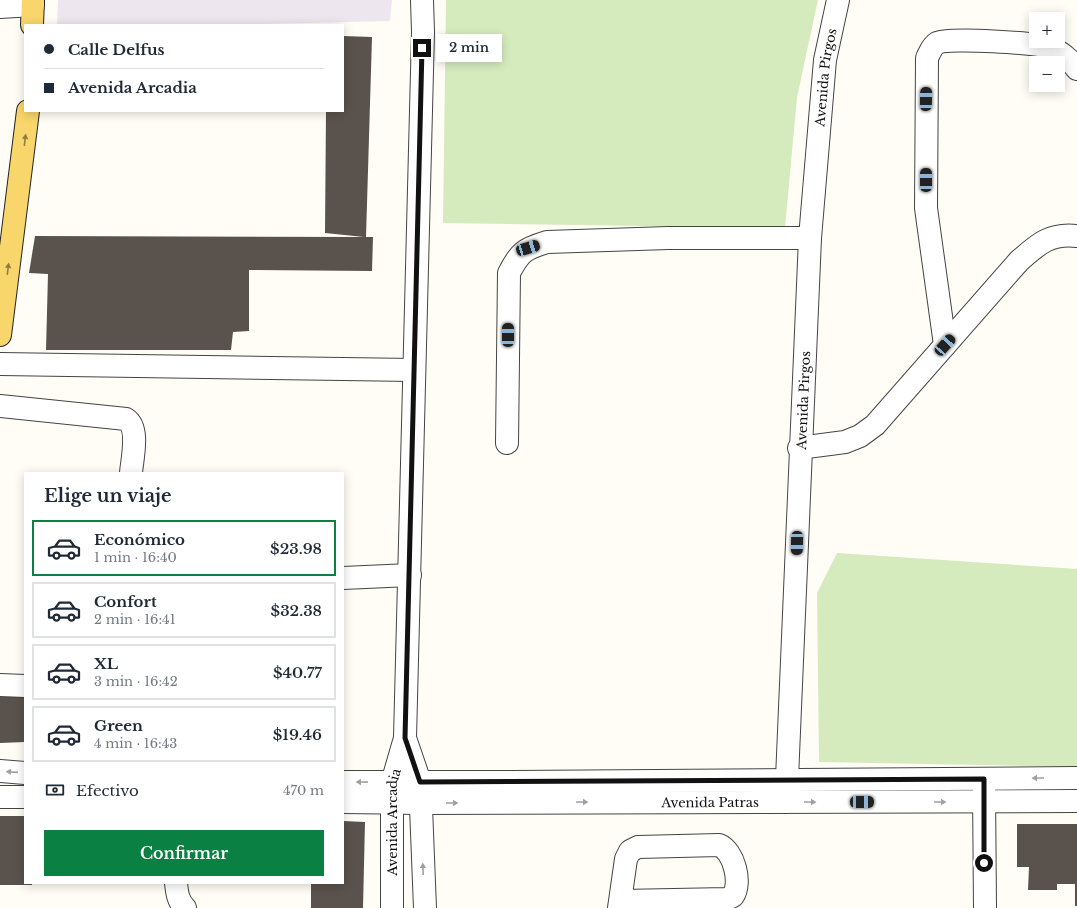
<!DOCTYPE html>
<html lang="es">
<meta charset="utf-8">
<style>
body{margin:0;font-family:"Libre Baskerville",serif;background:#f6f6f7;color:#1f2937;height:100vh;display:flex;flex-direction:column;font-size:15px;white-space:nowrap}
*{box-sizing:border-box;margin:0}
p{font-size:13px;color:#747a83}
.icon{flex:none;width:22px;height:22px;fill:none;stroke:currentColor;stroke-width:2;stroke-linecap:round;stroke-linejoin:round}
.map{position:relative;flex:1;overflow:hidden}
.drawer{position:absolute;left:24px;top:472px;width:320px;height:412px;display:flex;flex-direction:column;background:#fff;border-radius:0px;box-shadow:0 2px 10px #0003}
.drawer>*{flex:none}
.guide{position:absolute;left:24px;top:24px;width:320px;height:88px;border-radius:0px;box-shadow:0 2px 10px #0003;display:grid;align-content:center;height:88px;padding:0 20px;background:#fff}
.buttons{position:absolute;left:1029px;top:12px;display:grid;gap:8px}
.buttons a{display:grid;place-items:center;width:36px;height:36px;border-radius:0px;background:#fff;box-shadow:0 2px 10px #0003;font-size:20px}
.end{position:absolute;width:18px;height:18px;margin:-9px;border:5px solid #111;background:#fff;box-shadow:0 0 0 2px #fff}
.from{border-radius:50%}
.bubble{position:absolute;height:28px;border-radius:0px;background:#fff;box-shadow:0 2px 10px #0003;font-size:13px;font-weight:600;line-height:28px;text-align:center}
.car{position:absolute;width:12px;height:24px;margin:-12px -6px;border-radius:5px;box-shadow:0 0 3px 1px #0007;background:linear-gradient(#222 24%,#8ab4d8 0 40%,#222 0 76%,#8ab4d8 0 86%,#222 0)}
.guide b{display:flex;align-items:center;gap:14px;height:38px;font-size:15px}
.guide b+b{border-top:1px solid #e0e1e3}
.guide i{width:10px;height:10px;background:#1f2937}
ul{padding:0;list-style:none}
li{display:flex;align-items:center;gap:12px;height:56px;margin:0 8px 6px;padding:0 12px;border:2px solid #e0e1e3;border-radius:0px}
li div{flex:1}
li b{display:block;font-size:15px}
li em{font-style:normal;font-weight:600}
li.current{border-color:#0b8043}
li>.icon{width:36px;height:36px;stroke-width:1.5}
h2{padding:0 20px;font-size:18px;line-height:48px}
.pay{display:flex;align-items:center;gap:10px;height:44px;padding:0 20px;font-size:15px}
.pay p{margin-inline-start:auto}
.cta{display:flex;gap:8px;margin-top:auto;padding:8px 20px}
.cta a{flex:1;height:46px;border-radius:0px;background:#0b8043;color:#fff;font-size:16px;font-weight:600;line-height:46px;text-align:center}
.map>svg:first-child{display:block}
.industrial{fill:#eee6ef}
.green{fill:#d5ebbd}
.building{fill:#5a524d}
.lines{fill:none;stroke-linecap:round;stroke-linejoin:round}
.minor-casing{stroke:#444;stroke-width:24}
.major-casing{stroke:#222;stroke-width:24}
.minor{stroke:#fff;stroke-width:22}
.major{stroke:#f9d66b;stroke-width:22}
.oneway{fill:#917d42}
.oneway2{fill:#a0a0a0}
.route{stroke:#111;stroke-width:5}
.labels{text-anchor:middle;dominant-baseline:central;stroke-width:4;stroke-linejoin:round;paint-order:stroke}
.street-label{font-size:13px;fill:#111;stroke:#fff}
</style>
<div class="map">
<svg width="1077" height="908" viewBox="0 0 1077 908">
<rect width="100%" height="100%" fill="#fffdf5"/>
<path class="industrial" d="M58 0H392L390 21 222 25H57Z"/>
<path class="green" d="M446 0H818L797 97 785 228 443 223Z
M837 553 1077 569V767L819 762 817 593Z"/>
<path class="building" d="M343 36 372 37 366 237H373L372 271 249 270V331L233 332 231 350H46L48 274 29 273 35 236 364 237 325 233 326 111H343Z
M25 693V742L0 743V694Z
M0 816H25V883H32V885H0Z
M343 821 365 822 363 908H311V883H343Z
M1017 824H1077V906H1075V884H1057V890H1028L1029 867H1017Z"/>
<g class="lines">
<g class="minor-casing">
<g id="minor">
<path d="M0 7 33 5"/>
<path d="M945 345 926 208 927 58C930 52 932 46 937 43 948 37 1038 43 1051 48 1061 52 1071 61 1077 69"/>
<path d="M0 364 414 370"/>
<path d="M0 406 126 419C140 428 132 459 131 473"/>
<path d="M507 443 509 273C520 252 524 249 547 242L668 238H810"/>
<path d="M799 448 845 442 860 436 875 425 1019 261C1038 244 1050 233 1077 236"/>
<path d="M343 578 410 575"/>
<path d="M0 685 25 686"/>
<path d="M405 738 420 782 425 908"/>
<path d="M0 771 25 773"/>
<path d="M343 782H512L1077 778"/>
<path d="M984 788 985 908"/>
<path d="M0 797H25"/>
<path id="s1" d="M343 802 421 803 1077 801"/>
<path id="s2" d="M786 802 810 238 825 60 838 0"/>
<path d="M176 883C177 893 178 901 185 908"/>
<path id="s3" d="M392 908V783L405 738 423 32 422 0"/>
<path d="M619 908 626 859 630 851 638 847 719 845C734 851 742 883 733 896L727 899 621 901"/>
</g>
</g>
<g class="major-casing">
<path id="major" d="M32 25 33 0
M0 335 28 111"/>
</g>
<use href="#minor" class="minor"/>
<use href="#major" class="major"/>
</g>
<defs><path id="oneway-solid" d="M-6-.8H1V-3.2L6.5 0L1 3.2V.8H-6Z"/></defs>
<g class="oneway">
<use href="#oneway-solid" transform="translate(25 140) rotate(-83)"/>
<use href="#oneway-solid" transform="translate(8 269) rotate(-83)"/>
</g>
<g class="oneway2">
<use href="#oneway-solid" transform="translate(12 772) rotate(-176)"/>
<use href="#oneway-solid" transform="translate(1038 778) rotate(180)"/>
<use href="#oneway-solid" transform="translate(362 782) rotate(-179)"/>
<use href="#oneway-solid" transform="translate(582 802)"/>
<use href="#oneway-solid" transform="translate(810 802)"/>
<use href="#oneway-solid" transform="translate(940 802)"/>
<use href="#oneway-solid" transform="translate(452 803)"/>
<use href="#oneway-solid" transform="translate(423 869) rotate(-92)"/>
</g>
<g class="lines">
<path class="route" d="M422 48 405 738 420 782 984 779V863"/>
</g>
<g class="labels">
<g class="street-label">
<text stroke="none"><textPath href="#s2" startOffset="726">Avenida Pirgos</textPath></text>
<text stroke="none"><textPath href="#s2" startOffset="402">Avenida Pirgos</textPath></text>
<text stroke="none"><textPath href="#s1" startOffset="367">Avenida Patras</textPath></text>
<text stroke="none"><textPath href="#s3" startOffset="86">Avenida Arcadia</textPath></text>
</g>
</g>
</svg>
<div class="buttons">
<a>+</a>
<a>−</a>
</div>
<i class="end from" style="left:984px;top:863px"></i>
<i class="end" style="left:422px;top:48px"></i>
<div class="bubble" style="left:436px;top:34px;width:66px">2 min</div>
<i class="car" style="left:926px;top:99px;rotate:1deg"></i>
<i class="car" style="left:926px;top:180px;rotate:0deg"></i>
<i class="car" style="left:528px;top:248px;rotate:73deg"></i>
<i class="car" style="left:508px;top:335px;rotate:0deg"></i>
<i class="car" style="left:945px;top:345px;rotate:42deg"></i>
<i class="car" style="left:797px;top:543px;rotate:181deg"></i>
<i class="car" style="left:862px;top:802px;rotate:90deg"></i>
<div class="guide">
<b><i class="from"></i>Calle Delfus</b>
<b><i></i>Avenida Arcadia</b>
</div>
<section class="drawer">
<h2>Elige un viaje</h2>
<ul>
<li class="current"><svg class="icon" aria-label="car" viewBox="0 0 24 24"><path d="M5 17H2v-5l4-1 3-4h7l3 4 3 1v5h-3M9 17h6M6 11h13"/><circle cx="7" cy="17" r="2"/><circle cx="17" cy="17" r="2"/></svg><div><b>Económico</b><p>1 min · 16:40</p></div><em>$23.98</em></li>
<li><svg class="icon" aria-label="car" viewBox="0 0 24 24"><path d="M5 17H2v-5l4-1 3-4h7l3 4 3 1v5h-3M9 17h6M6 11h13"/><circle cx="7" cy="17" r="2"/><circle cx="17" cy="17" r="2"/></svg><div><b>Confort</b><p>2 min · 16:41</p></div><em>$32.38</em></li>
<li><svg class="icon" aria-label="car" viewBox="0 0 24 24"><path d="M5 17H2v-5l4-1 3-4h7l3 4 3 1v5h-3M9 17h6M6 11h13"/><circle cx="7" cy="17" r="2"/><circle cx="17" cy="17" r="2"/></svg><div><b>XL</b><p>3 min · 16:42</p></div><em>$40.77</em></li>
<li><svg class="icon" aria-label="car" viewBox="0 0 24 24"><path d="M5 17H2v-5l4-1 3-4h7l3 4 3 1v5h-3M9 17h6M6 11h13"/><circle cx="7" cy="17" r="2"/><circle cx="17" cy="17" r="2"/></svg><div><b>Green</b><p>4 min · 16:43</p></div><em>$19.46</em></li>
</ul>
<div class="pay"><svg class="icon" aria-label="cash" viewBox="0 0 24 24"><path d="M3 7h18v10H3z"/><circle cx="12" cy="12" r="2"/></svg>Efectivo<p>470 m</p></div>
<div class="cta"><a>Confirmar</a></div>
</section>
</div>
